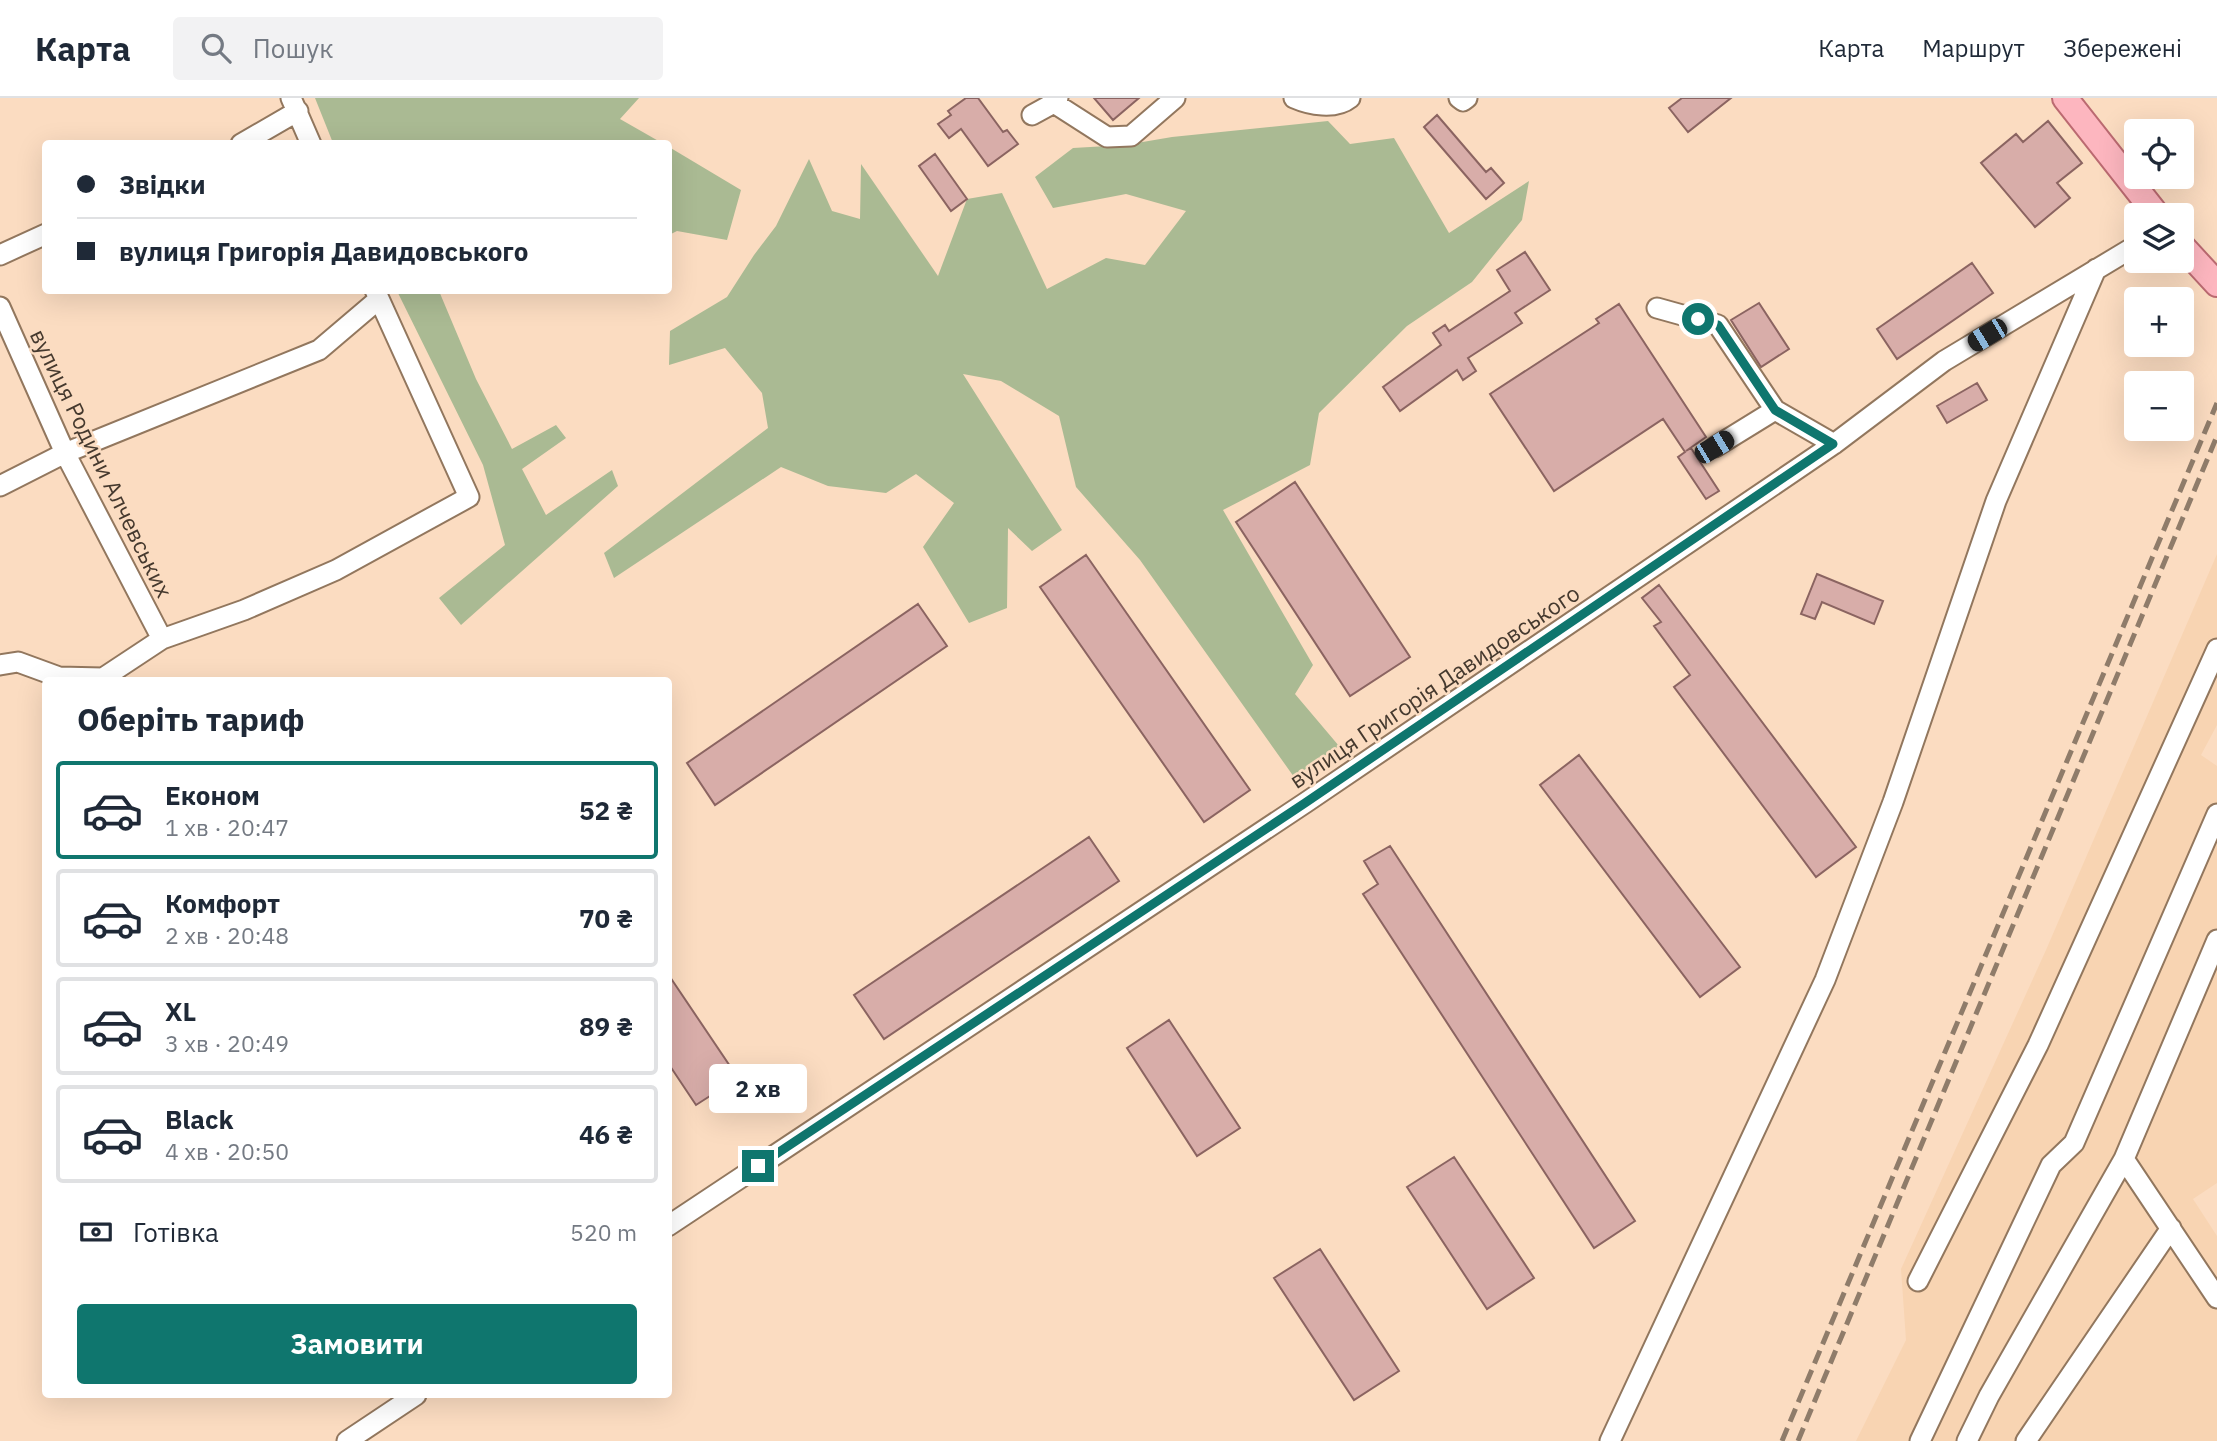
<!DOCTYPE html>
<html lang="uk">
<meta charset="utf-8">
<style>
body{margin:0;font-family:"IBM Plex Sans",sans-serif;background:#f2f2f3;color:#1f2937;height:100vh;display:flex;flex-direction:column;font-size:26px;white-space:nowrap}
*{box-sizing:border-box;margin:0}
p{font-size:23px;color:#747a83}
.icon{flex:none;width:38px;height:38px;fill:none;stroke:currentColor;stroke-width:2;stroke-linecap:round;stroke-linejoin:round}
.map{position:relative;flex:1;overflow:hidden}
.sheet{position:absolute;left:42px;top:579px;width:630px;height:721px;display:flex;flex-direction:column;background:#fff;border-radius:7px;box-shadow:0 7px 28px #0002}
.sheet>*{flex:none}
.banner{position:absolute;left:42px;top:42px;width:630px;height:154px;border-radius:7px;box-shadow:0 7px 28px #0002;display:grid;align-content:center;height:154px;padding:0 35px;background:#fff}
.buttons{position:absolute;left:2124px;top:21px;display:grid;gap:14px}
.buttons a{display:grid;place-items:center;width:70px;height:70px;border-radius:7px;background:#fff;box-shadow:0 7px 28px #0002;font-size:35px}
.end{position:absolute;width:32px;height:32px;margin:-16px;border:9px solid #0f766e;background:#fff;box-shadow:0 0 0 4px #fff}
.from{border-radius:50%}
.bubble{position:absolute;height:49px;border-radius:7px;background:#fff;box-shadow:0 7px 28px #0002;font-size:23px;font-weight:700;line-height:49px;text-align:center}
.car{position:absolute;width:21px;height:42px;margin:-21px -10px;border-radius:9px;box-shadow:0 0 5px 2px #0007;background:linear-gradient(#222 24%,#8ab4d8 0 40%,#222 0 76%,#8ab4d8 0 86%,#222 0)}
.banner b{display:flex;align-items:center;gap:24px;height:66px;font-size:26px}
.banner b+b{border-top:2px solid #e0e1e3}
.banner i{width:18px;height:18px;background:#1f2937}
ul{padding:0;list-style:none}
li{display:flex;align-items:center;gap:21px;height:98px;margin:0 14px 10px;padding:0 21px;border:4px solid #e0e1e3;border-radius:7px}
li div{flex:1}
li b{display:block;font-size:26px}
li em{font-style:normal;font-weight:700}
li.on{border-color:#0f766e}
li>.icon{width:63px;height:63px;stroke-width:1.5}
h2{padding:0 35px;font-size:32px;line-height:84px}
.pay{display:flex;align-items:center;gap:18px;height:77px;padding:0 35px;font-size:26px}
.pay p{margin-inline-start:auto}
.button{display:flex;gap:14px;margin-top:auto;padding:14px 35px}
.button a{flex:1;height:80px;border-radius:7px;background:#0f766e;color:#fff;font-size:28px;font-weight:700;line-height:80px;text-align:center}
header{display:flex;align-items:center;gap:42px;box-sizing:border-box;height:98px;padding:0 35px;background:#fff;border-bottom:2px solid #e0e1e3}
header strong{font-size:33px}
nav{display:flex;gap:38px;margin-inline-start:auto;font-size:24px}
.search{width:490px;height:63px;background:#f2f2f3;display:flex;align-items:center;gap:18px;box-sizing:border-box;padding:0 24px;border-radius:7px;color:#747a83;font-size:26px}
.map>svg:first-child{display:block}
.built{fill:#f8d4b2}
.green{fill:#aaba93}
.building{fill:#d8ada9;stroke:#8b6461;stroke-width:2}
.lines{fill:none;stroke-linecap:round;stroke-linejoin:round}
.minor-casing{stroke:#92775e;stroke-width:23}
.major-casing{stroke:#bb6a71;stroke-width:28}
.minor{stroke:#fff;stroke-width:19}
.major{stroke:#fdb6bf;stroke-width:24}
.rail{stroke:#8f7c6a;stroke-width:5;stroke-dasharray:14 7;stroke-linecap:butt}
.route{stroke:#0f766e;stroke-width:9}
.labels{text-anchor:middle;dominant-baseline:central;stroke-width:5;stroke-linejoin:round;paint-order:stroke}
.street-label{font-size:23px;fill:#45392e;stroke:#fbdcc1}
</style>
<header>
<strong>Карта</strong>
<div class="search"><svg class="icon" aria-label="search" viewBox="0 0 24 24"><circle cx="10" cy="10" r="6"/><path d="M15 15l6 6"/></svg>Пошук</div>
<nav><a>Карта</a><a>Маршрут</a><a>Збережені</a></nav>
</header>
<div class="map">
<svg width="2217" height="1343" viewBox="0 0 2217 1343">
<rect width="100%" height="100%" fill="#fbdcc1"/>
<path class="built" d="M2217 456V627L2201 657 2217 668V1085L2193 1101 2217 1138V1343H1856L1906 1242 1901 1171 2046 852Z"/>
<path class="green" d="M315 0H639L620 21 662 45H333Z
M1328 23 1350 46 1394 40 1449 135 1529 83 1522 122 1472 184 1407 228 1319 315 1310 367 1223 412 1313 567 1295 596 1339 648 1294 679 1140 462 1076 389 1059 318 1001 283 963 276 1062 432 1032 453 1008 430 1007 510 969 525 923 449 954 405 916 376 886 395 828 388 781 369 614 480 604 455 768 330 762 295 725 250 669 267 670 233 727 199 754 157 776 128 809 61 832 113 860 121 861 66 938 178 967 101 1002 95 1047 191 1106 160 1145 167 1186 113 1126 96 1053 110 1035 79 1073 50 1125 47 1172 39Z
M669 49 741 92 727 142 677 133 669 137Z
M397 193H439L476 281 512 351 556 327 566 340 522 371 546 417 612 372 618 388 461 527 439 500 505 447 483 367Z"/>
<path class="building" d="M966 0H978L1003 34 1007 32 1018 46 988 68 961 31 949 40 938 26 951 17 948 13Z
M1094 0H1139L1113 22Z
M1682 0H1731L1688 34 1669 10Z
M1437 17 1486 74 1491 70 1504 85 1486 101 1424 29Z
M2048 23 2082 65 2057 85 2070 100 2035 129 1981 65 2016 36 2023 44Z
M935 56 967 101 951 113 919 68Z
M1525 154 1550 192 1515 215 1522 225 1468 260 1476 273 1463 282 1457 272 1400 313 1383 289 1441 247 1433 235 1445 227 1449 233 1510 193 1497 172Z
M1972 165 1993 195 1897 261 1877 231Z
M1759 205 1789 251 1761 269 1731 222Z
M1619 206 1706 339 1686 353 1691 350 1719 393 1706 401 1678 359 1685 354 1663 321 1554 393 1490 296 1599 225 1596 221Z
M1977 285 1987 302 1947 325 1937 308Z
M1295 384 1410 559 1350 598 1236 424Z
M1086 457 1250 692 1204 724 1040 489Z
M1817 476 1883 503 1874 526 1822 504 1815 521 1801 516Z
M1659 487 1856 749 1816 779 1674 589 1690 577 1654 528 1661 524 1642 500Z
M918 506 947 548 715 707 687 665Z
M1579 657 1740 869 1700 899 1540 687Z
M1089 739 1119 783 884 941 854 897Z
M1390 748 1635 1123 1594 1150 1363 796 1378 786 1364 763Z
M668 876 738 980 696 1007 668 965Z
M1169 922 1240 1030 1197 1058 1127 950Z
M1454 1059 1534 1180 1487 1211 1407 1089Z
M1320 1151 1399 1273 1354 1302 1274 1180Z"/>
<g class="lines">
<g class="minor-casing">
<path id="minor" d="M291 0 311 46
M1294 0C1310 7 1335 12 1350 0
M1459 0 1463 3 1467 0
M1054 5 1107 39 1131 38 1175 0
M1032 17 1054 5 1058 0
M241 46 298 13
M0 157 46 136
M0 209 65 355 162 541
M1657 210 1718 227 1775 312 1834 346
M1715 349 1775 312
M0 388 65 355 319 252 379 201
M0 567 18 564 59 579 103 580 162 541 244 512 336 472 469 399 375 192
M2217 842 2124 1061 2217 1200
M668 1128 1305 705 1834 346 1944 263 2137 147
M1918 1183 2038 947 2217 551
M347 1343 416 1297
M1610 1343 1825 882 1893 704 1996 403 2096 171
M1920 1343 2051 1067 2074 1045 2217 716
M1967 1343 1989 1298 2124 1061
M2026 1343 2171 1130"/>
</g>
<g class="major-casing">
<path id="major" d="M2065 0 2157 117
M2182 148 2217 186"/>
</g>
<use href="#minor" class="minor"/>
<use href="#major" class="major"/>
<path class="rail" d="M1782 1343 2217 305
M1798 1343 2217 338"/>
</g>
<g class="lines">
<path class="route" d="M758 1068 1305 705 1833 346 1775 312 1718 227 1698 221"/>
</g>
<g class="labels">
<g class="street-label">
<text transform="translate(102 365) rotate(64)">вулиця Родини Алчевських</text>
<text transform="translate(1434 588) rotate(-34)">вулиця Григорія Давидовського</text>
</g>
</g>
</svg>
<div class="buttons">
<a><svg class="icon" aria-label="locate" viewBox="0 0 24 24"><circle cx="12" cy="12" r="6"/><path d="M12 2v4M12 18v4M2 12h4M18 12h4"/></svg></a>
<a><svg class="icon" aria-label="layers" viewBox="0 0 24 24"><path d="M12 4l9 5-9 5-9-5zM3 14l9 5 9-5"/></svg></a>
<a>+</a>
<a>−</a>
</div>
<i class="end from" style="left:1698px;top:221px"></i>
<i class="end" style="left:758px;top:1068px"></i>
<div class="bubble" style="left:709px;top:966px;width:98px">2 хв</div>
<i class="car" style="left:1987px;top:237px;rotate:239deg"></i>
<i class="car" style="left:1714px;top:349px;rotate:59deg"></i>
<div class="banner">
<b><i class="from"></i>Звідки</b>
<b><i></i>вулиця Григорія Давидовського</b>
</div>
<section class="sheet">
<h2>Оберіть тариф</h2>
<ul>
<li class="on"><svg class="icon" aria-label="car" viewBox="0 0 24 24"><path d="M5 17H2v-5l4-1 3-4h7l3 4 3 1v5h-3M9 17h6M6 11h13"/><circle cx="7" cy="17" r="2"/><circle cx="17" cy="17" r="2"/></svg><div><b>Економ</b><p>1 хв · 20:47</p></div><em>52 ₴</em></li>
<li><svg class="icon" aria-label="car" viewBox="0 0 24 24"><path d="M5 17H2v-5l4-1 3-4h7l3 4 3 1v5h-3M9 17h6M6 11h13"/><circle cx="7" cy="17" r="2"/><circle cx="17" cy="17" r="2"/></svg><div><b>Комфорт</b><p>2 хв · 20:48</p></div><em>70 ₴</em></li>
<li><svg class="icon" aria-label="car" viewBox="0 0 24 24"><path d="M5 17H2v-5l4-1 3-4h7l3 4 3 1v5h-3M9 17h6M6 11h13"/><circle cx="7" cy="17" r="2"/><circle cx="17" cy="17" r="2"/></svg><div><b>XL</b><p>3 хв · 20:49</p></div><em>89 ₴</em></li>
<li><svg class="icon" aria-label="car" viewBox="0 0 24 24"><path d="M5 17H2v-5l4-1 3-4h7l3 4 3 1v5h-3M9 17h6M6 11h13"/><circle cx="7" cy="17" r="2"/><circle cx="17" cy="17" r="2"/></svg><div><b>Black</b><p>4 хв · 20:50</p></div><em>46 ₴</em></li>
</ul>
<div class="pay"><svg class="icon" aria-label="cash" viewBox="0 0 24 24"><path d="M3 7h18v10H3z"/><circle cx="12" cy="12" r="2"/></svg>Готівка<p>520 m</p></div>
<div class="button"><a>Замовити</a></div>
</section>
</div>
